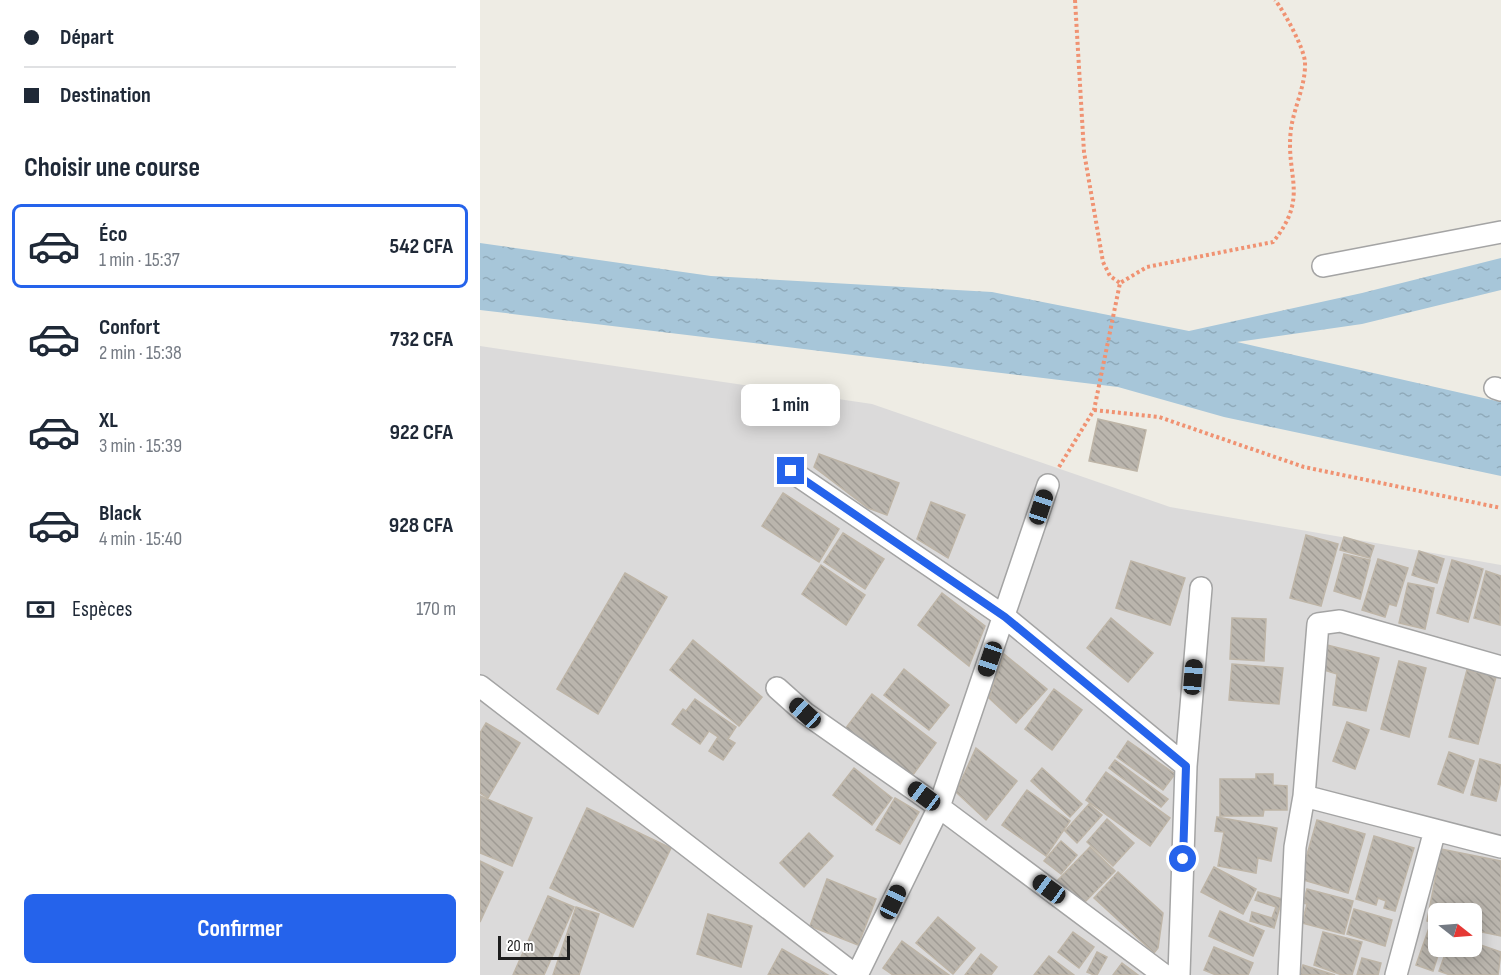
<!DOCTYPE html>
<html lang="fr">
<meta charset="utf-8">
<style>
body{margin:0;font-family:"Sofia Sans Condensed",sans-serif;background:#f6f6f7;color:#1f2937;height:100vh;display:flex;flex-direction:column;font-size:22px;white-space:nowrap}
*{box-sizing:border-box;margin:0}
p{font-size:20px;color:#747a83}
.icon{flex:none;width:33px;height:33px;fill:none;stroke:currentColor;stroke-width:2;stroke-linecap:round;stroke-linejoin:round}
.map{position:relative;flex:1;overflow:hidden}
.sheet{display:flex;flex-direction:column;background:#fff;width:480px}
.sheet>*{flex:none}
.guide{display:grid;align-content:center;height:132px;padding:0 24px;background:#fff}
.needle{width:39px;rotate:107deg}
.buttons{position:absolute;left:948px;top:903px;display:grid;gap:12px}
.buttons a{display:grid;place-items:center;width:54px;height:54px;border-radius:9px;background:#fff;box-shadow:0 3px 15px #0003;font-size:30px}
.scale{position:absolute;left:18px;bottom:15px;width:72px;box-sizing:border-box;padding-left:6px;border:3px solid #1d1d1d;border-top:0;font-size:16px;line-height:21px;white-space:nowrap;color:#1d1d1d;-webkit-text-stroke:4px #fff;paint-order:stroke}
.end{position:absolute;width:27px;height:27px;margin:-14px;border:8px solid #2563eb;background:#fff;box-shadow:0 0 0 3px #fff}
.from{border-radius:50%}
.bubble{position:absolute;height:42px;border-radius:9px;background:#fff;box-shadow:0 3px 15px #0003;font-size:20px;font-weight:700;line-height:42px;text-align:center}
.car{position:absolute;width:18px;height:36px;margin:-18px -9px;border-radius:8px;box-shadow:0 0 4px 2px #0007;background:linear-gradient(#222 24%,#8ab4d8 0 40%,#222 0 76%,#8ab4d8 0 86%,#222 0)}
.guide b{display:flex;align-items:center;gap:21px;height:57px;font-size:22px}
.guide b+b{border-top:2px solid #e0e1e3}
.guide i{width:15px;height:15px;background:#1f2937}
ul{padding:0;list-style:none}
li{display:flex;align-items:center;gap:18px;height:84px;margin:0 12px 9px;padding:0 12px;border:3px solid transparent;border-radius:9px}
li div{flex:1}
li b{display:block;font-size:22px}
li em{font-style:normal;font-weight:700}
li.selected{border-color:#2563eb}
li>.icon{width:54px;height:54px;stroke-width:1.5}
h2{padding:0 24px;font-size:27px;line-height:72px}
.pay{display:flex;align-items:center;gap:15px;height:66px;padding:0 24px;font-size:22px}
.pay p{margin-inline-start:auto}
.action{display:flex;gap:12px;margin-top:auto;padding:12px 24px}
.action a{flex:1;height:69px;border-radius:9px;background:#2563eb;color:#fff;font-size:24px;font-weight:700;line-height:69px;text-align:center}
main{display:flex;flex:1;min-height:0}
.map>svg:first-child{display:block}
.residential{fill:#dbdada;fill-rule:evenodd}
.water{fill:url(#water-ripples)}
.building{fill:url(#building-back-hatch);stroke:#beb5a7;stroke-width:1.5}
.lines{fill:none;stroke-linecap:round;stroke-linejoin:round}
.minor-casing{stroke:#a4a4a4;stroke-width:24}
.path{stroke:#f09272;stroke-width:4;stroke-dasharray:3 3;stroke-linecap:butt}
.minor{stroke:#fff;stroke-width:21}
.route{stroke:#2563eb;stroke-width:8}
</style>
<main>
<section class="sheet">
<div class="guide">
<b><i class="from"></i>Départ</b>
<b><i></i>Destination</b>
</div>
<h2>Choisir une course</h2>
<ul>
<li class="selected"><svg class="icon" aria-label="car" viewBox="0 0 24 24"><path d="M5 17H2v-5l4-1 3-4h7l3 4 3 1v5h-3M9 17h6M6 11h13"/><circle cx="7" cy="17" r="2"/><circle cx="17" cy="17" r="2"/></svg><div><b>Éco</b><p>1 min · 15:37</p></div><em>542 CFA</em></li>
<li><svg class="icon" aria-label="car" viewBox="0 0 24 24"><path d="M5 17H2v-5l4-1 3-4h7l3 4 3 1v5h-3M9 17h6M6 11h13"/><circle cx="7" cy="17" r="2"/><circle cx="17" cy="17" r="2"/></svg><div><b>Confort</b><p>2 min · 15:38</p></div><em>732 CFA</em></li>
<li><svg class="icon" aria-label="car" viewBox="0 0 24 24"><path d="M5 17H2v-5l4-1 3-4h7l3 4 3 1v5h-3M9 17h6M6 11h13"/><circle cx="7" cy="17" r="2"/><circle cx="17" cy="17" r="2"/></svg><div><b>XL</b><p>3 min · 15:39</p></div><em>922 CFA</em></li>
<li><svg class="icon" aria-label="car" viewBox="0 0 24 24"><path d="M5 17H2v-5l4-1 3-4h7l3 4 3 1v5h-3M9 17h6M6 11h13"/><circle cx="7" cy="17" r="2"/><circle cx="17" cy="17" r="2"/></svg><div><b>Black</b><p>4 min · 15:40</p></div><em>928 CFA</em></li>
</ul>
<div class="pay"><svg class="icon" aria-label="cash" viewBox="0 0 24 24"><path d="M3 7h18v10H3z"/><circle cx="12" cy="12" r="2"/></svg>Espèces<p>170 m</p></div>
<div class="action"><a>Confirmer</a></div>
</section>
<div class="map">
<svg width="1021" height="975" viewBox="0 0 1021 975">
<defs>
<pattern id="water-ripples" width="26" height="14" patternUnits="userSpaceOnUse" patternTransform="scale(1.5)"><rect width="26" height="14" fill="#a7c6d9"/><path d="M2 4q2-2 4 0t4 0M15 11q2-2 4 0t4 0" fill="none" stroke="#8faaba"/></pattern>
<pattern id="building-back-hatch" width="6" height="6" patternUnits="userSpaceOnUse" patternTransform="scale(1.5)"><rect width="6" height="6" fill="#bab5ad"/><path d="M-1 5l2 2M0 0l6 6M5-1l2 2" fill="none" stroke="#9f9b94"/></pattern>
</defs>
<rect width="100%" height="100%" fill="#eeece4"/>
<path class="residential" d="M0 346 392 404 690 507 1021 565V975H0ZM958 914H992V946H958Z"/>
<path class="water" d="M0 243 231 276 512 292 709 331 882 293 1021 258V290L882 324 757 342 1021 402V476L744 417 638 387 0 310Z"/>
<path class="building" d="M618 419 666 430 657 471 609 461Z
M339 454 419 483 407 515 388 508 334 467Z
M303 493 359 529 339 562 282 526Z
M451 502 485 515 468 558 437 539Z
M363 533 404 559 385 589 344 562Z
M826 535 858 544 841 606 810 598Z
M864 537 894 546 890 558 860 550Z
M939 551 964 559 957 583 932 575Z
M864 554 890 560 880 599 854 591Z
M898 559 928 568 916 606 909 604 905 617 882 610Z
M972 560 1003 569 988 622 957 613Z
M651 561 705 578 690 625 636 608Z
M341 565 385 595 366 625 322 594Z
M1006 571 1021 576 1020 625 994 618Z
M145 573 187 597 118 714 77 689Z
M928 583 954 588 945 629 919 623Z
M462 593 505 626 489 666 438 625Z
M631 618 673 653 648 682 607 648Z
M752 618 786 619 784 661 750 659Z
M213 640 282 697 259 726 190 670Z
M847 645 899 658 886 711 853 705 857 674 844 670Z
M524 654 567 689 536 723 509 698Z
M919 661 946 668 929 737 901 729Z
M752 664 803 668 799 704 749 700Z
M424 669 469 705 449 730 404 695Z
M987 670 1016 677 998 744 969 737Z
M574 689 602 710 572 750 545 729Z
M392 694 456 743 430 779 365 729Z
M215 699 256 727 248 739 255 743 243 760 229 751 238 737 229 731 220 744 192 724 203 709 206 711Z
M867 722 889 730 875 769 853 761Z
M6 723 40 743 8 798 0 793V733Z
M648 741 695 774 683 790 637 757Z
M496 748 537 781 506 820 476 792Z
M969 752 994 761 983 793 958 784Z
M1000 759 1021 765V781L1016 801 991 795Z
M635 760 688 799 681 807 629 768Z
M374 768 412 798 392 825 353 795Z
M562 768 602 804 590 817 551 781Z
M626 772 690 818 670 846 606 800Z
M776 774H793V785L807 786V810H784L783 816H740V779H776Z
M547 790 590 821 566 856 522 825Z
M0 796 52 818 32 866 0 853Z
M415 798 439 812 420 844 396 830Z
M609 804 622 815 597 843 585 831Z
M107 808 191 848 153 927 70 888Z
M737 817 797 828 791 861 778 858 776 873 738 866 744 832 735 831Z
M627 819 654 843 633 866 607 842Z
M837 820 885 834 868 893 820 879Z
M329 833 353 856 324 887 300 863Z
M894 836 934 848 915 911 904 908 906 901 898 898 896 905 876 899Z
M581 841 597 855 581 874 564 861Z
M610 847 635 871 602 905 577 881Z
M961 849 1021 861V936L992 930V914H958V924L947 921Z
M0 861 23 872 0 922Z
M734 867 776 889 763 914 721 892Z
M638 872 683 913 678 948 674 953 614 898Z
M347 879 396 899 378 945 330 926Z
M827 889 873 901 864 934 822 923 827 904 823 903Z
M778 892 802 899 794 928 770 921 772 912 792 918 796 907 775 900Z
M68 896 94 907 64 975H33Z
M96 907 119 914 99 975H73Z
M874 909 912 920 905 946 867 934Z
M740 911 784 931 773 956 729 936Z
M228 914 272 926 261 967 217 954Z
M458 917 495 948 473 974 436 943Z
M949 928 958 931V946H961L953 971 936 965Z
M593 932 614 947 599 968 578 952Z
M843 932 882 942 872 975H862L834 965Z
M422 941 469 975H413L403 968Z
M992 942 1021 952 1018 975H970L959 971 968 946H992Z
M734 947 773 963 768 975H736L724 970Z
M302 949 348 975H288Z
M617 952 627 957 617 975H614L607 972Z
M501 954 517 967 511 975H485Z
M569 956 594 975H554Z
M882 958 901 963 898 975H877Z
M642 963 658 975H633Z
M823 965 855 975H820Z"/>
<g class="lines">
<g class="minor-casing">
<path id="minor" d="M843 266 1021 232
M1015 388 1021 390
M311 471 525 617 706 766
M0 686 375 975
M297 688 325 713 459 807 568 485
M824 796 1021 847
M377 975 459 807 684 975
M699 975 706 766 721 588
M809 975 815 847 824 796 838 624 860 621 1021 667
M916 975 955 830"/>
</g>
<path class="path" d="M595 0 604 152 623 262 630 276 640 283
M614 410 679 417 824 467 1021 508
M579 467 614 410 640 283 667 267 793 242C830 196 805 177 811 129 814 107 826 85 825 62 824 48 804 11 795 0"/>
<use href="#minor" class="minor"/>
</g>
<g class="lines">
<path class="route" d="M311 471 525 617 706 766 703 859"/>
</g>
</svg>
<div class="buttons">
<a><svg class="needle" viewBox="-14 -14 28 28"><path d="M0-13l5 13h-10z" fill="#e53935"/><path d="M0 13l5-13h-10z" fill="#747a83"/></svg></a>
</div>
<div class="scale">20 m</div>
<i class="end from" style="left:703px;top:859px"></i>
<i class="end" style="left:311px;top:471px"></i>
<div class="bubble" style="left:261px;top:384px;width:99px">1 min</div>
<i class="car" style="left:561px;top:507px;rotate:18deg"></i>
<i class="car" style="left:510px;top:659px;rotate:199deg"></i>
<i class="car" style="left:713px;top:677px;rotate:5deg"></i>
<i class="car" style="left:325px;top:713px;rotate:312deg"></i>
<i class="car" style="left:444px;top:796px;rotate:307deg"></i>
<i class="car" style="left:569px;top:889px;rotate:306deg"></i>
<i class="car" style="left:413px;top:902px;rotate:25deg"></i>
</div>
</main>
